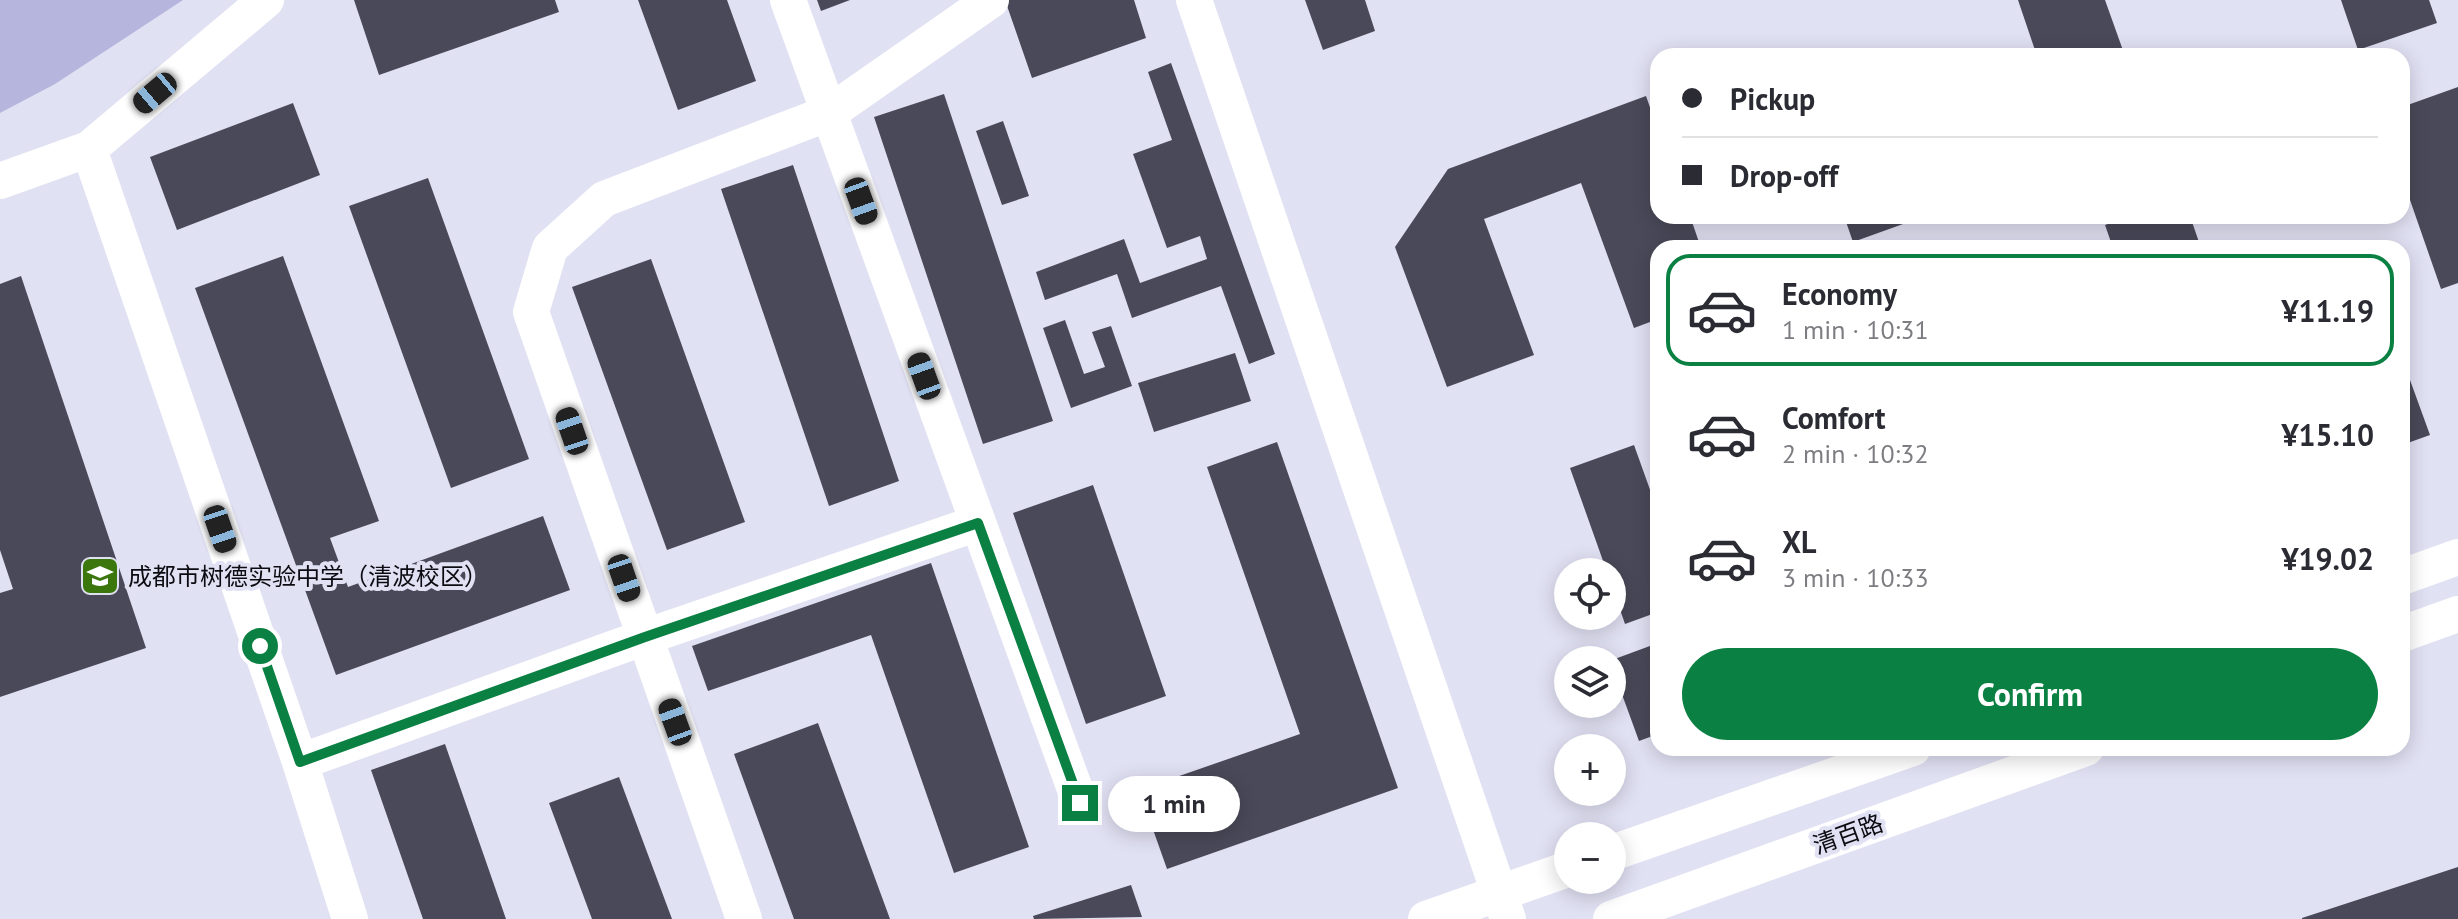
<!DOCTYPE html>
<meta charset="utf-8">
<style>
body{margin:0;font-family:"PT Sans","Noto Sans SC",sans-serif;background:#f7f7f7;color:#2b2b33;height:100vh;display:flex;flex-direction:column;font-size:30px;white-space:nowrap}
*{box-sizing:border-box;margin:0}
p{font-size:26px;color:#7c7c81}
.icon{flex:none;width:44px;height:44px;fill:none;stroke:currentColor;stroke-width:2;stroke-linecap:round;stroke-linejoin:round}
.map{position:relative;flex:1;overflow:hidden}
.drawer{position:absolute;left:1650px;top:240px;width:760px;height:516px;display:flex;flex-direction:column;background:#fff;border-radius:24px;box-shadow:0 4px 20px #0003}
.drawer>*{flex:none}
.guide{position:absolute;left:1650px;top:48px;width:760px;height:176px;border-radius:24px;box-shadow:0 4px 20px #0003;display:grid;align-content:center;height:176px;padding:0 32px;background:#fff}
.controls{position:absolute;left:1554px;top:558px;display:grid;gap:16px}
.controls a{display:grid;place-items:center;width:72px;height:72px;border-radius:50%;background:#fff;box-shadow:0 4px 20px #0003;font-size:40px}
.end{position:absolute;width:36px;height:36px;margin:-18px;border:10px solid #0b8043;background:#fff;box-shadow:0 0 0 4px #fff}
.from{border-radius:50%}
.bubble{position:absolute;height:56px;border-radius:28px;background:#fff;box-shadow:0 4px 20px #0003;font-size:26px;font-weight:600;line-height:56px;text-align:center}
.car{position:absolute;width:24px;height:48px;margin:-24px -12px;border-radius:10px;box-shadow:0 0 6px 2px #0007;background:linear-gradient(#222 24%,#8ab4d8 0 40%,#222 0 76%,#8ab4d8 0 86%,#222 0)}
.guide b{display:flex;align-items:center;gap:28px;height:76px;font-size:30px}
.guide b+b{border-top:2px solid #e1e1e2}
.guide i{width:20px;height:20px;background:#2b2b33}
ul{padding:14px 0 0;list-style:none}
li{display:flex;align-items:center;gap:24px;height:112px;margin:0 16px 12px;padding:0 16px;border:4px solid transparent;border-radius:24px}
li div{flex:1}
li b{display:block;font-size:30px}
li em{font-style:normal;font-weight:600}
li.active{border-color:#0b8043}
li>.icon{width:72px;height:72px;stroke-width:1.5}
.action{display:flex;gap:16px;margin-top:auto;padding:16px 32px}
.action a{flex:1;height:92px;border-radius:48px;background:#0b8043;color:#fff;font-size:32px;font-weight:600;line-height:92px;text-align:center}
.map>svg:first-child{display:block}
.green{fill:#b5b5dd}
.building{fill:#4a4959}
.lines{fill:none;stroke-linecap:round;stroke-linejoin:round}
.minor{stroke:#fff;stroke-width:36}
.route{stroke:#0b8043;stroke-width:10}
.labels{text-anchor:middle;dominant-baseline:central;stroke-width:8;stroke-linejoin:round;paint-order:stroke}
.poi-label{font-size:24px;fill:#0b0b11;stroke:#e1e1f4;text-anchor:start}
.street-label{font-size:24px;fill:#0b0b11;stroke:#e1e1f4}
</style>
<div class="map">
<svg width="2458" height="919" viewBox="0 0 2458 919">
<rect width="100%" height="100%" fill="#e1e1f4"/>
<path class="green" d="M0 0H183L55 84 0 113Z"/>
<path class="building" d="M354 0H555L559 12 379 75Z
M638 0H727L756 81 678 110Z
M817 0H850L821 11Z
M1005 0H1134L1146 38 1032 78Z
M1305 0H1365L1375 31 1323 50Z
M2018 0H2105L2125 56H2037Z
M2341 0H2429L2437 23 2358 50Z
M1171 63 1275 354 1249 364 1221 286 1132 318 1117 274 1045 300 1036 272 1124 239 1140 283 1207 259 1200 236 1167 248 1133 154 1172 140 1148 72Z
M2458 87V283L2441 289 2402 177V107Z
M944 94 1053 421 983 444 874 117Z
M1646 96 1658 130V216H1690L1701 248H1658V319L1634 328 1581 183 1484 219 1534 355 1447 387 1395 247 1448 169Z
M293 103 320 175 177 230 150 157Z
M1003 121 1029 196 1002 205 976 131Z
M793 165 899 481 829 506 721 189Z
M428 178 529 459 451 488 349 206Z
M1844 216H1916L1917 219 1853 242Z
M2130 216H2190L2201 248H2113L2105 225Z
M283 256 379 521 330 538 348 587 543 516 570 590 336 675 195 288Z
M651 259 745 522 667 550 572 287Z
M21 276 146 648 0 697V593L13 589 0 550V284Z
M1065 320 1084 374 1105 367 1092 332 1111 326 1132 386 1071 408 1043 328Z
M1235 353 1251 401 1154 432 1138 383Z
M2402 358 2430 435 2402 445Z
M1277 442 1398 788 1167 869 1139 790 1300 734 1207 467Z
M1634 445 1658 512V612L1625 624 1612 586V572H1607L1570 468Z
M1093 485 1166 696 1086 724 1013 513Z
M931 563 1029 847 954 873 871 635 708 691 692 646Z
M1658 643V734L1639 741 1612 667V660Z
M818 723 890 919H794L734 754Z
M445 744 506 919H423L371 770Z
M619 777 672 919H592L549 803Z
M2458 867V919H2302V918Z
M1131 885 1142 917 1034 919 1033 916Z"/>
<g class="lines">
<path class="minor" d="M788 0 1080 803
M1194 0 1508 919
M89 149 300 762 350 919
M0 181 89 149 266 0
M2402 577 2458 557
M2402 634 2458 614
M300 762 645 637 978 523
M1612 853 1913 748
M744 919 531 312 550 248 604 199 829 113 991 0
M1426 919 1568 869
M1611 919 2086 748"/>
</g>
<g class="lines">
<path class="route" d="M260 646 300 762 645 637 978 523 1080 803"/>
</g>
<defs>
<g id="school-square" transform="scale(2)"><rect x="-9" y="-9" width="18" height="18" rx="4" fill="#3c770e" stroke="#e1e1f4"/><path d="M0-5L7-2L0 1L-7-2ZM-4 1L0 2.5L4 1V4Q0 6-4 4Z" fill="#fff"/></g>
</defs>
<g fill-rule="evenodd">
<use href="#school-square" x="100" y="576"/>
</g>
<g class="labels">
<g class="poi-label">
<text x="128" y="576">成都市树德实验中学（清波校区）</text>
</g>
<g class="street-label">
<text transform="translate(1848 834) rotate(-20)">清百路</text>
</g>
</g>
</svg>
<div class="controls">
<a><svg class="icon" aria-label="locate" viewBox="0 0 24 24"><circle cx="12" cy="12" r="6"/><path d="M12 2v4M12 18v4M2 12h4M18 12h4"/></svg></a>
<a><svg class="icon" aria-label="layers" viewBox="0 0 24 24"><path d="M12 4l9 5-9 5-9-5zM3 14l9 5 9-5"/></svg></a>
<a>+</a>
<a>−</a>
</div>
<i class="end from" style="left:260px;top:646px"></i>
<i class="end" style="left:1080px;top:803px"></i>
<div class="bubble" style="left:1108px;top:776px;width:132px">1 min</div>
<i class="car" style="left:155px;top:93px;rotate:230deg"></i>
<i class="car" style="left:861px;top:201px;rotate:160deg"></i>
<i class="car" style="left:924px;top:376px;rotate:340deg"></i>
<i class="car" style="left:572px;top:431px;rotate:341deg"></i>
<i class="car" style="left:220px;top:529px;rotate:161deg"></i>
<i class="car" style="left:624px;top:578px;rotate:161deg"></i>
<i class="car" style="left:675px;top:722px;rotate:340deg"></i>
<div class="guide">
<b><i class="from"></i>Pickup</b>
<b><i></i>Drop-off</b>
</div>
<section class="drawer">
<ul>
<li class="active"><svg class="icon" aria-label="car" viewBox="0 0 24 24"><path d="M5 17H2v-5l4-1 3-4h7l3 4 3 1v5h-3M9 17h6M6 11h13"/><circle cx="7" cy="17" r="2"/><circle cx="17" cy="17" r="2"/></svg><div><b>Economy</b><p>1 min · 10:31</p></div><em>¥11.19</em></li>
<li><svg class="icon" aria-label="car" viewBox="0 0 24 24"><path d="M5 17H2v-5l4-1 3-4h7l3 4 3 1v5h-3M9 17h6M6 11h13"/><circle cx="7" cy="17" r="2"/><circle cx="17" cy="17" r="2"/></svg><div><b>Comfort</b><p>2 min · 10:32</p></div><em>¥15.10</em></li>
<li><svg class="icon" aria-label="car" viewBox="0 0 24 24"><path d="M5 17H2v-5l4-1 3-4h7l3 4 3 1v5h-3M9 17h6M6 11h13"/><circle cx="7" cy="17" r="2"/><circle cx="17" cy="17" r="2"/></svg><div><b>XL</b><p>3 min · 10:33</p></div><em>¥19.02</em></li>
</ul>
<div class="action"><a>Confirm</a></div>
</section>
</div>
